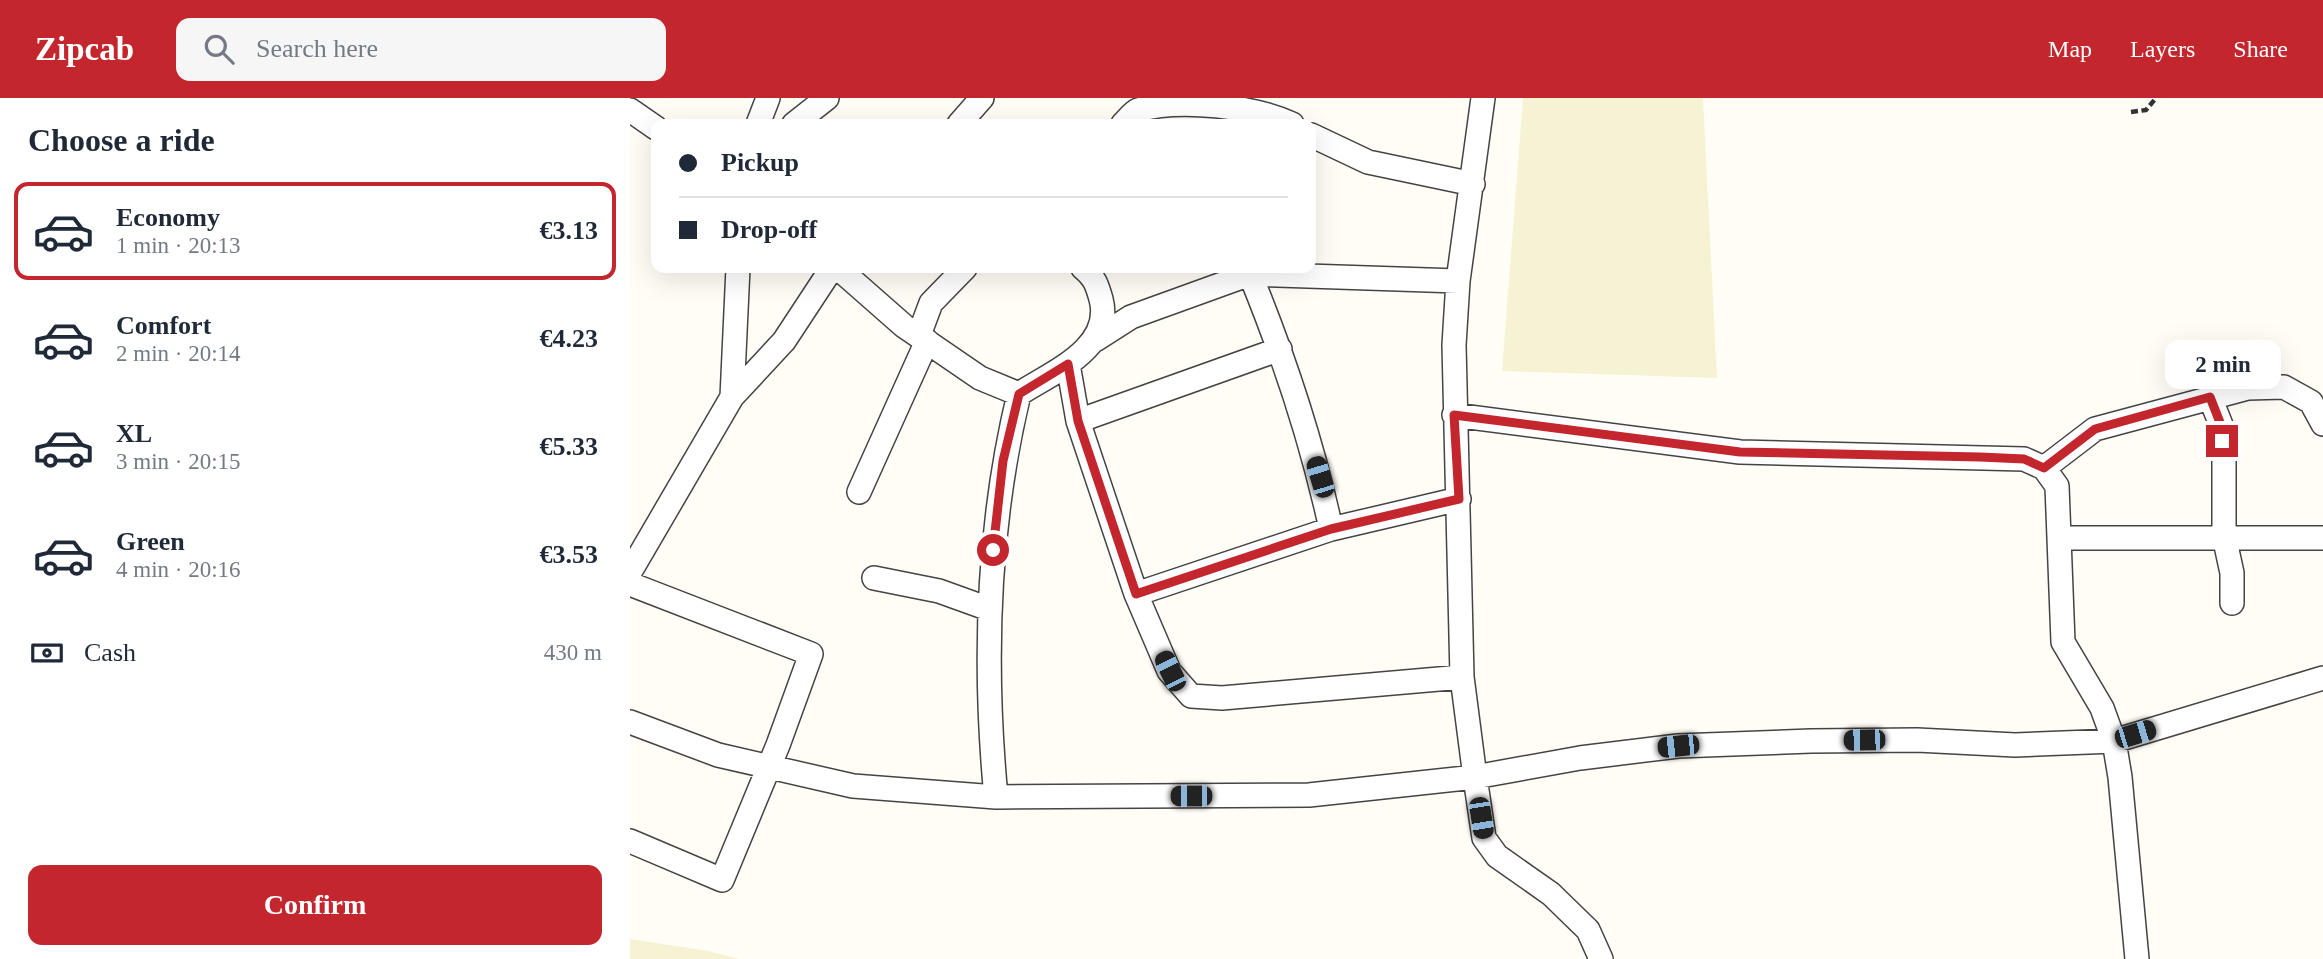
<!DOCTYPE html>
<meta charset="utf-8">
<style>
body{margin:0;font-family:"Times New Roman",serif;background:#f6f6f7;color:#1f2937;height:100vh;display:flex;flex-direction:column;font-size:26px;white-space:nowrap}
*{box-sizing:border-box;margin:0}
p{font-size:23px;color:#747a83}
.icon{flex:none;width:38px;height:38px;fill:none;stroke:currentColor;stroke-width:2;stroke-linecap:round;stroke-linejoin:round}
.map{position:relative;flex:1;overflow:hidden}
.side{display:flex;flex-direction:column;background:#fff;width:630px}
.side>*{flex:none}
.guide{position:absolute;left:21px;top:21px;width:665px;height:154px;border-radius:14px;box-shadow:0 7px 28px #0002;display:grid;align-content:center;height:154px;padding:0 28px;background:#fff}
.end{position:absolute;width:32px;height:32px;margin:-16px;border:9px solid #c4262e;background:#fff;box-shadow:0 0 0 4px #fff}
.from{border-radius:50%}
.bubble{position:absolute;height:49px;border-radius:14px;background:#fff;box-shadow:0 7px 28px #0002;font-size:23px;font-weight:700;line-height:49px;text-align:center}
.car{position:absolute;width:21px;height:42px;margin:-21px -10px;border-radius:9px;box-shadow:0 0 5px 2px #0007;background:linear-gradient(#222 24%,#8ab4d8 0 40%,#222 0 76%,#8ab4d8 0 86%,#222 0)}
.guide b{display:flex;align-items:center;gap:24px;height:66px;font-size:26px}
.guide b+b{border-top:2px solid #e0e1e3}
.guide i{width:18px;height:18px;background:#1f2937}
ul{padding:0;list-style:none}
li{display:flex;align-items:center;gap:21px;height:98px;margin:0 14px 10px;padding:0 14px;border:4px solid transparent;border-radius:14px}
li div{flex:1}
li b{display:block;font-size:26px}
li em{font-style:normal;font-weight:700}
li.current{border-color:#c4262e}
li>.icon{width:63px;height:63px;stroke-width:1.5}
h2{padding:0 28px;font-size:32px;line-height:84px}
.pay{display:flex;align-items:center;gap:18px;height:77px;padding:0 28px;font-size:26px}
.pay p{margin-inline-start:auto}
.button{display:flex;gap:14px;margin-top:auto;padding:14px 28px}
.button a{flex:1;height:80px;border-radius:14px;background:#c4262e;color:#fff;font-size:28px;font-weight:700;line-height:80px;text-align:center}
header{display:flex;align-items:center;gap:42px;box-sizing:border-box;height:98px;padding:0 35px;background:#c4262e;color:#fff}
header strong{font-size:33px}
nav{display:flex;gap:38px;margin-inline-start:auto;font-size:24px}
.search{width:490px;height:63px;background:#f6f6f7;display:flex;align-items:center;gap:18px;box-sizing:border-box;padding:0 24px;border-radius:14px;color:#747a83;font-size:26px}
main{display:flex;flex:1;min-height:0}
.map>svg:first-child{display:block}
.farmland{fill:#f6f3d4}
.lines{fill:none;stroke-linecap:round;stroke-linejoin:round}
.street-casing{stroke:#444;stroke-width:26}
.path{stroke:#333;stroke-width:4.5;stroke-dasharray:7 3.5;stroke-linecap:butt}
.street{stroke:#fff;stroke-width:23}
.route{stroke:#c4262e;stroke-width:9}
</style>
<header>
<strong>Zipcab</strong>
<div class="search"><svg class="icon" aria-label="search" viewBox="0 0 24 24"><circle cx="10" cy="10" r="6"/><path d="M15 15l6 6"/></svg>Search here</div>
<nav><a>Map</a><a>Layers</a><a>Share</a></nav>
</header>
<main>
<section class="side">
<h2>Choose a ride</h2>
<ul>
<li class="current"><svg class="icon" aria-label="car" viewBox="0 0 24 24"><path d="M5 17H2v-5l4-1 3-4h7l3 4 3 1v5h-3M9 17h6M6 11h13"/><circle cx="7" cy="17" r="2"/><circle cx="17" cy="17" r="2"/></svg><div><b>Economy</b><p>1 min · 20:13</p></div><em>€3.13</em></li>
<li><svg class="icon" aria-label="car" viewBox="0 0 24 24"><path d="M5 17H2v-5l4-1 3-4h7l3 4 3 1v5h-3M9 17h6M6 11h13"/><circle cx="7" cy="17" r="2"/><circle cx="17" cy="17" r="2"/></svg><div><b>Comfort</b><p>2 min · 20:14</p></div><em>€4.23</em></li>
<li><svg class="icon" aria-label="car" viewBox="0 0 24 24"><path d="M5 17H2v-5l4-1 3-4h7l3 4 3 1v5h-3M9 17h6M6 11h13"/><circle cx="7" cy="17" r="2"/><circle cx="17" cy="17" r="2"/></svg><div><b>XL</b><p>3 min · 20:15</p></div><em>€5.33</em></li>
<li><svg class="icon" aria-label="car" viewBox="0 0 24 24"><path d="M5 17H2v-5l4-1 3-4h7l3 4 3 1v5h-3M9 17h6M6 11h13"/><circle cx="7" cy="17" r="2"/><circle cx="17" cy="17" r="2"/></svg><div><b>Green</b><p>4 min · 20:16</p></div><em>€3.53</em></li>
</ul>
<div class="pay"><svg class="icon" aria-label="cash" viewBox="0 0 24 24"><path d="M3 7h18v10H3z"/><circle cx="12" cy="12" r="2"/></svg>Cash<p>430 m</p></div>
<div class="button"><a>Confirm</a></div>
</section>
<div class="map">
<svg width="1693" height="861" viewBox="0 0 1693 861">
<rect width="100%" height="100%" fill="#fffdf5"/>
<path class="farmland" d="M893 0H1073L1087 280 872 273Z
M0 841 78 853 109 861H0Z"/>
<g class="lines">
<g class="street-casing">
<path id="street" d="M853 0 828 183 824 247 832 579 845 679 854 740 867 758 921 796 958 832 971 861
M0 12 26 30
M128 26 138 0
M164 26 197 0
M329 26 352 0
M493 26C497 22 503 14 508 12 550 0 623 8 662 26
M681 37 738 64 843 86
M208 170 274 228 350 280 389 296C421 275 484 250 471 201 467 187 465 180 453 170
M620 176 828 183
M289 237 301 205 335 170
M465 242 501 219 620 176C654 259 682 343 701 431
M438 266 448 323 506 496 539 573 561 598 592 600 832 579
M102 299 154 243 202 170
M1580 299 1591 327 1594 360V438L1602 475V505
M824 317 1110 354 1394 361 1414 370 1427 388 1433 544 1472 610 1484 643 1490 679 1507 861
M448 323 650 251
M1414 370 1465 331 1618 290 1654 289 1681 304 1693 326
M229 394 297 243
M1429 440H1693
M0 474 102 299 108 170
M244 480 309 493 359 511
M0 486 181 556 148 647 92 782 0 743
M506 496 701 431 829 401
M0 624 88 657 223 688 366 699 679 697 845 679 950 660 1048 648 1181 643 1287 642 1385 647 1484 643 1693 580
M366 699C353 563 357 429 389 296"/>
</g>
<path class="path" d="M1501 14 1516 12 1526 0"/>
<use href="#street" class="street"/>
</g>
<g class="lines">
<path class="route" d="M363 452 373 363 389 296 438 266 448 323 506 496 701 431 829 401 824 317 1110 354 1350 359 1394 361 1414 370 1465 331 1580 299 1591 327 1592 343"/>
</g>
</svg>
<i class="end from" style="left:363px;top:452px"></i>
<i class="end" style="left:1592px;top:343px"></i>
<div class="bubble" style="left:1535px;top:242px;width:116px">2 min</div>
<i class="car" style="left:690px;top:379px;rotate:343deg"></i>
<i class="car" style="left:540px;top:573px;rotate:334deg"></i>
<i class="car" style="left:1505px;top:636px;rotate:73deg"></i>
<i class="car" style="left:1234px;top:642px;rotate:269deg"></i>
<i class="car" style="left:1048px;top:648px;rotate:264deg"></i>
<i class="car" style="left:561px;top:698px;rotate:270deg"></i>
<i class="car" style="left:851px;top:720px;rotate:171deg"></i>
<div class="guide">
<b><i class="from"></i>Pickup</b>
<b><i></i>Drop-off</b>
</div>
</div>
</main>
